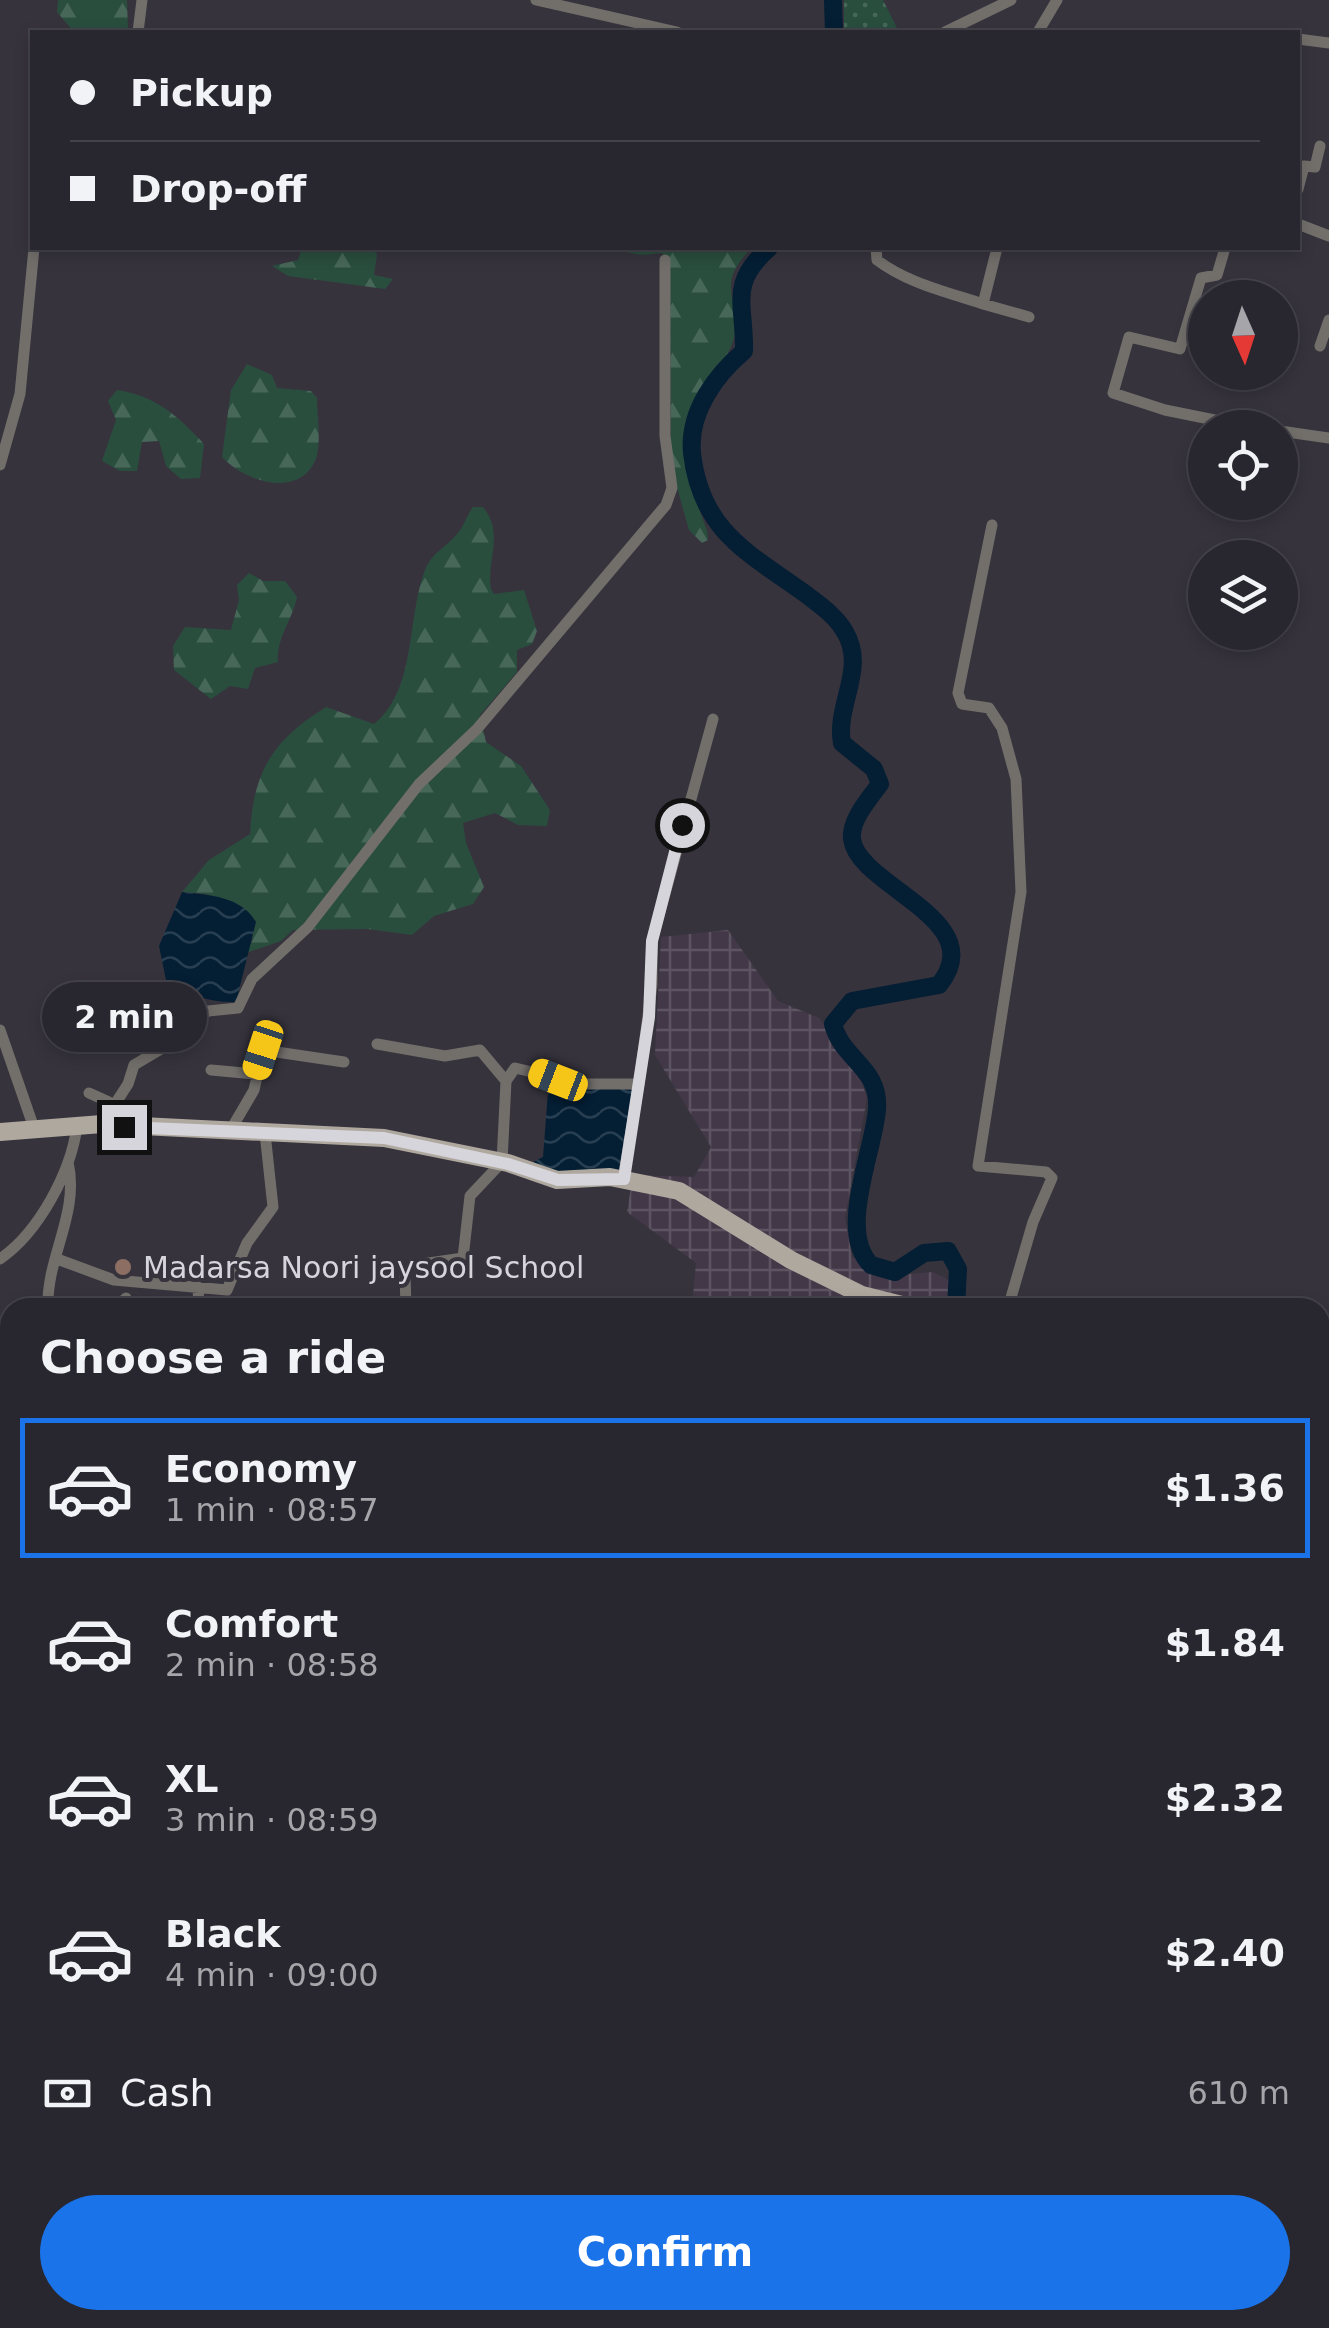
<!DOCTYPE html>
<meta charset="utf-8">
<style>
body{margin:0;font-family:"DejaVu Sans",sans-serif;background:#34323a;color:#f1f3f6;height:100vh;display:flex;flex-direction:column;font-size:38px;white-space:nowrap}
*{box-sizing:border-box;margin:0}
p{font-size:32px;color:#a5a5aa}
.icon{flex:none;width:55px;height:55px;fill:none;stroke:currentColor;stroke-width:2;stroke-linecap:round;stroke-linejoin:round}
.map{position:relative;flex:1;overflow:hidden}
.sheet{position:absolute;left:0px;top:1298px;width:1330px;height:1032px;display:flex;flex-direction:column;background:#28262e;border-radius:30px 30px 0 0;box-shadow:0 5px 15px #0003,0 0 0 2px #44434a}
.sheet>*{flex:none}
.hud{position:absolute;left:30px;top:30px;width:1270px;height:220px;border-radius:0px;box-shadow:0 5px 15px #0003,0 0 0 2px #44434a;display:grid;align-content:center;height:220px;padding:0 40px;background:#28262e}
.needle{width:65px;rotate:177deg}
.fabs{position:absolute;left:1188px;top:280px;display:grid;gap:20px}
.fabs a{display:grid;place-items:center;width:110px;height:110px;border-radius:50%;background:#28262e;box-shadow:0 5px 15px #0003,0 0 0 2px #44434a;font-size:50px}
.end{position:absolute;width:45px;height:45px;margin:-22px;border:12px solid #d7d5dc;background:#111;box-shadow:0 0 0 5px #111}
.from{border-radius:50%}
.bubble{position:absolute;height:70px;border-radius:35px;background:#28262e;box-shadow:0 5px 15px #0003,0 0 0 2px #44434a;font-size:32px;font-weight:800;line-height:70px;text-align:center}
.car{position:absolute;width:30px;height:60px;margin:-30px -15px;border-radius:12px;box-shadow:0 0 8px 2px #0007;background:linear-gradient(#f5c518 24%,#345 0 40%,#f5c518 0 76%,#345 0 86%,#f5c518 0)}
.hud b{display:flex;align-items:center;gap:35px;height:95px;font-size:38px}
.hud b+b{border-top:2px solid #44434a}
.hud i{width:25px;height:25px;background:#f1f3f6}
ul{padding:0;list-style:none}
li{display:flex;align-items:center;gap:30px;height:140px;margin:0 20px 15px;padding:0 20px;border:5px solid transparent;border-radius:0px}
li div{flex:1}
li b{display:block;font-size:38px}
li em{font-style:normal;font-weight:800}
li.active{border-color:#1a73e8}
li>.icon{width:90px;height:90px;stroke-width:1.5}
h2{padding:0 40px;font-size:45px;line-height:120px}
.pay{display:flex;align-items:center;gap:25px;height:110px;padding:0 40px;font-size:38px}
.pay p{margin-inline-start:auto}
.action{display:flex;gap:20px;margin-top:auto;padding:20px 40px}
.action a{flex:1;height:115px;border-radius:60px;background:#1a73e8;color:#fff;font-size:40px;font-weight:800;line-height:115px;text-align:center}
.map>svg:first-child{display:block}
.industrial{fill:url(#industrial-grid)}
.grass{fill:#294e3e}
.forest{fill:url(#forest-firs)}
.park{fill:url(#park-dots)}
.water{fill:url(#water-waves)}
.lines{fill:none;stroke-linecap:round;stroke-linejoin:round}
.river{stroke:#041e34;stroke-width:18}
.pedestrian{stroke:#726f6b;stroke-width:8}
.minor{stroke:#726f6b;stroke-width:11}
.primary{stroke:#afa89f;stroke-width:18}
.rail{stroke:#a5a2aa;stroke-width:2.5;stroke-dasharray:5 10;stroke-linecap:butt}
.route{stroke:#d7d5dc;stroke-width:12}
.education-dot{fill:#8d6e63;stroke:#36333d;stroke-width:4}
.labels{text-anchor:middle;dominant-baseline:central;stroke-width:8;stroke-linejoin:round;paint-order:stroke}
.poi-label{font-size:30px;fill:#d7d5dc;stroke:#36333d;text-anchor:start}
</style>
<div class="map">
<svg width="1329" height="2328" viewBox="0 0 1329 2328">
<defs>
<pattern id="industrial-grid" width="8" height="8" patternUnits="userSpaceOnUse" patternTransform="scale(2.5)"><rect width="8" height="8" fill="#423848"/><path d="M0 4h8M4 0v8" fill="none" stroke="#5d5462"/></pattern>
<pattern id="forest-firs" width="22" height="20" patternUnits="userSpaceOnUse" patternTransform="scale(2.5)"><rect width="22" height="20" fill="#294e3e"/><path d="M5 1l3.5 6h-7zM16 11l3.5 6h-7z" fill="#476759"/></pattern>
<pattern id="park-dots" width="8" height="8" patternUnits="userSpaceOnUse" patternTransform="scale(2.5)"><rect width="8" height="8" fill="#294e3e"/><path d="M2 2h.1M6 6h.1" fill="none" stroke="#476759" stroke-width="1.8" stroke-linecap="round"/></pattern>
<pattern id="water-waves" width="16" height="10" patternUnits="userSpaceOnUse" patternTransform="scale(2.5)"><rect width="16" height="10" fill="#041e34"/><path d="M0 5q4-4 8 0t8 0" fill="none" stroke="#283e51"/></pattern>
</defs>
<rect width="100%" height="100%" fill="#36333d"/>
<path class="industrial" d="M728 930 778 1001 819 1018 859 1074 867 1098 845 1218 852 1257 888 1276 933 1272 956 1284 951 1308 692 1307 696 1263 627 1212 633 1175 694 1177 711 1147 655 1055 661 937Z"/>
<path class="grass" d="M0 1830 10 1835V1939L0 1934Z"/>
<path class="forest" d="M58 0H127L128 32H74L57 12Z
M302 248H370L377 254 374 275 393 279 385 289 288 276 272 266 298 260Z
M603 248H752C710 288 746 304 733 341 726 363 706 382 695 401 673 439 694 494 707 531L708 540 702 543 689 530 671 466 670 265 662 253 642 255Z
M247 364 272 375 277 388 311 391 317 398C317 415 322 446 315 461 297 499 244 481 222 457L231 390Z
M117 390C156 396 178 416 204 444L200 478 181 479 166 466 159 441 142 442 137 471H120L102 461 116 420 108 401Z
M473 507H483C505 534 486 560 491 589L494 594 524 590 537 631 532 644 517 650V672L480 715 486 742 521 766 550 810 547 826 518 825 495 813 463 823 466 843 484 887 473 904 434 916 412 935 367 929 293 930 281 941 246 953 253 939 206 894 182 892 209 860 250 834C253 771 273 740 326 707L374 724C416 691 407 620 424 573 431 552 445 549 458 533 464 526 467 515 473 507Z
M249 573 263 581H285L297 597C292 621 276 638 278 662L255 668 248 689 230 686 211 699 174 670 173 646 185 627 231 630 239 600 237 585Z"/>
<path class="park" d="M844 0H883L899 32H844Z"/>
<path class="water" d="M182 892C209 895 241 896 256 922L236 1002C209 1003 189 995 166 980L159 946Z
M549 1078 633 1090 623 1163 618 1171 563 1178 533 1162 543 1157Z
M1320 1458 1329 1459V1577L1320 1576Z"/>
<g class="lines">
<path class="river" d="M833 0 834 32
M769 248C728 284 745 304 744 351 717 374 688 411 692 453 701 532 749 553 807 595 821 606 836 616 845 632 867 669 835 705 842 743L874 769 880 784C869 799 850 820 852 839 858 887 992 919 939 985L852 1001 833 1024C842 1060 880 1067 877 1109 874 1151 837 1231 871 1265L895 1272 924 1253 948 1251 958 1269 956 1308
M888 2328 892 2320"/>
<path class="pedestrian" d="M0 1736H10"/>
<path class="minor" d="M536 0 677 32
M138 32 142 0
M945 32 1011 0
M1038 32 1057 0
M1298 39 1329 43
M1298 189 1304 166 1315 167 1320 146
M1298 224 1329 236
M876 248 877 260C907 283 947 292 983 304
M997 248 983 304 1029 317
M1225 248 1217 275 1201 278 1180 349 1129 337 1113 393 1165 410 1254 428
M1320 346 1329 320
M1280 431 1329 438
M0 465 20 394 34 248
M992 525 958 693 962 704 989 708 1002 728 1016 779 1021 892 978 1166 1046 1172 1052 1178 1033 1222 1008 1308
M0 1030 34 1128
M377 1044 445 1056 480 1050 506 1081
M211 1070 255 1074
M639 1084 652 985V941L713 719
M89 1093 109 1102 112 1110
M102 1124 128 1084 134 1065 166 1046 208 1011 238 1008 252 979 308 927 419 784 477 729 666 505 672 488 665 436V260
M230 1131 254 1090 263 1050 344 1062
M0 1259C39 1232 71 1172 77 1126
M57 1259 114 1280 227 1290 247 1243 273 1207 265 1133
M198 1287 199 1308
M48 1308C46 1257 80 1214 68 1162
M116 1308 126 1298
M406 1308 405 1273 422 1264 463 1258 470 1196 502 1162 506 1081 515 1068 583 1084H639L623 1179
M0 1368 10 1367
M0 1588 10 1600
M1320 1630 1329 1631
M1320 1725H1329
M1320 1797 1329 1798
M1320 1869 1329 1870
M1320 1938 1329 1940
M0 1971 10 1976
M1320 2029 1329 1995
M1328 2044 1329 2053
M1320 2218 1329 2108
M636 2320V2328
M839 2320 861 2328
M1278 2320 1304 2327
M136 2328 138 2320
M913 2328V2320
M1044 2328 1046 2320
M1131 2328 1132 2320"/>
<path class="primary" d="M0 1132 102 1124 384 1138 508 1163 557 1180 610 1177 679 1191 791 1260 862 1295 914 1308
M1320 1403 1329 1405"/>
<path class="rail" d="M0 1959 10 1964
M687 2320 702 2328"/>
</g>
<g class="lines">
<path class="route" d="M124 1127 384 1138 508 1164 558 1180 624 1179 649 1017 652 941 682 825"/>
</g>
<circle class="education-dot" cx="123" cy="1267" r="10"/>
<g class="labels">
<g class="poi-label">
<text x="143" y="1267">Madarsa Noori jaysool School</text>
</g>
</g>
</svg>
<div class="fabs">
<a><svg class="needle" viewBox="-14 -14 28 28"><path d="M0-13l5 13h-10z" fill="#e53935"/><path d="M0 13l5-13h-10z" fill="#a5a5aa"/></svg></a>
<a><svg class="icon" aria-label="locate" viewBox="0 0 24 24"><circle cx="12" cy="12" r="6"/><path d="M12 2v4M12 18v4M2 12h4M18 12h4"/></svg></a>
<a><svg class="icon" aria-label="layers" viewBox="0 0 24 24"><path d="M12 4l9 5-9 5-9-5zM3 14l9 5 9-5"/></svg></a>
</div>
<i class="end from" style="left:682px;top:825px"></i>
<i class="end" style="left:124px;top:1127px"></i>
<div class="bubble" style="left:42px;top:982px;width:165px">2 min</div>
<i class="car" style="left:263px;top:1050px;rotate:198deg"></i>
<i class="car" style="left:558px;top:1080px;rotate:291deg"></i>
<div class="hud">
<b><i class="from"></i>Pickup</b>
<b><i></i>Drop-off</b>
</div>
<section class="sheet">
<h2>Choose a ride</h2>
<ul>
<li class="active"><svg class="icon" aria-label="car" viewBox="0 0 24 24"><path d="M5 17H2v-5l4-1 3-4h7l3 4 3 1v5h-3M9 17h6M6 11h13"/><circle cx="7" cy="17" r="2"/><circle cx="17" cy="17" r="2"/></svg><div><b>Economy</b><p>1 min · 08:57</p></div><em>$1.36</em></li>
<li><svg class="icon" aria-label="car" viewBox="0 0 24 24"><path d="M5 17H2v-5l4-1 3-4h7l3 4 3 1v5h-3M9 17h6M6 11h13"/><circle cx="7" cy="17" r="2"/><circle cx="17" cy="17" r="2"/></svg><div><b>Comfort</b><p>2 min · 08:58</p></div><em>$1.84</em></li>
<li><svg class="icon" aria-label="car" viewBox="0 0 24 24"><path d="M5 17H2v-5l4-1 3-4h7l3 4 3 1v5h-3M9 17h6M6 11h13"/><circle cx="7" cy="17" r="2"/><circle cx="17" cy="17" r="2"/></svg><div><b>XL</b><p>3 min · 08:59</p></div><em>$2.32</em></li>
<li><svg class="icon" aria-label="car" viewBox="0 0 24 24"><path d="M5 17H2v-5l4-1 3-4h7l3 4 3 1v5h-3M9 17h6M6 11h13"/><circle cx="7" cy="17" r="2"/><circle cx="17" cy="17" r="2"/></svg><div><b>Black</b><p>4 min · 09:00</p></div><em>$2.40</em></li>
</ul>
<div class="pay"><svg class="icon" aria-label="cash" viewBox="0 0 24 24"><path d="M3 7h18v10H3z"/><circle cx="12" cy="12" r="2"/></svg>Cash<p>610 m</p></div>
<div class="action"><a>Confirm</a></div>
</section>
</div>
